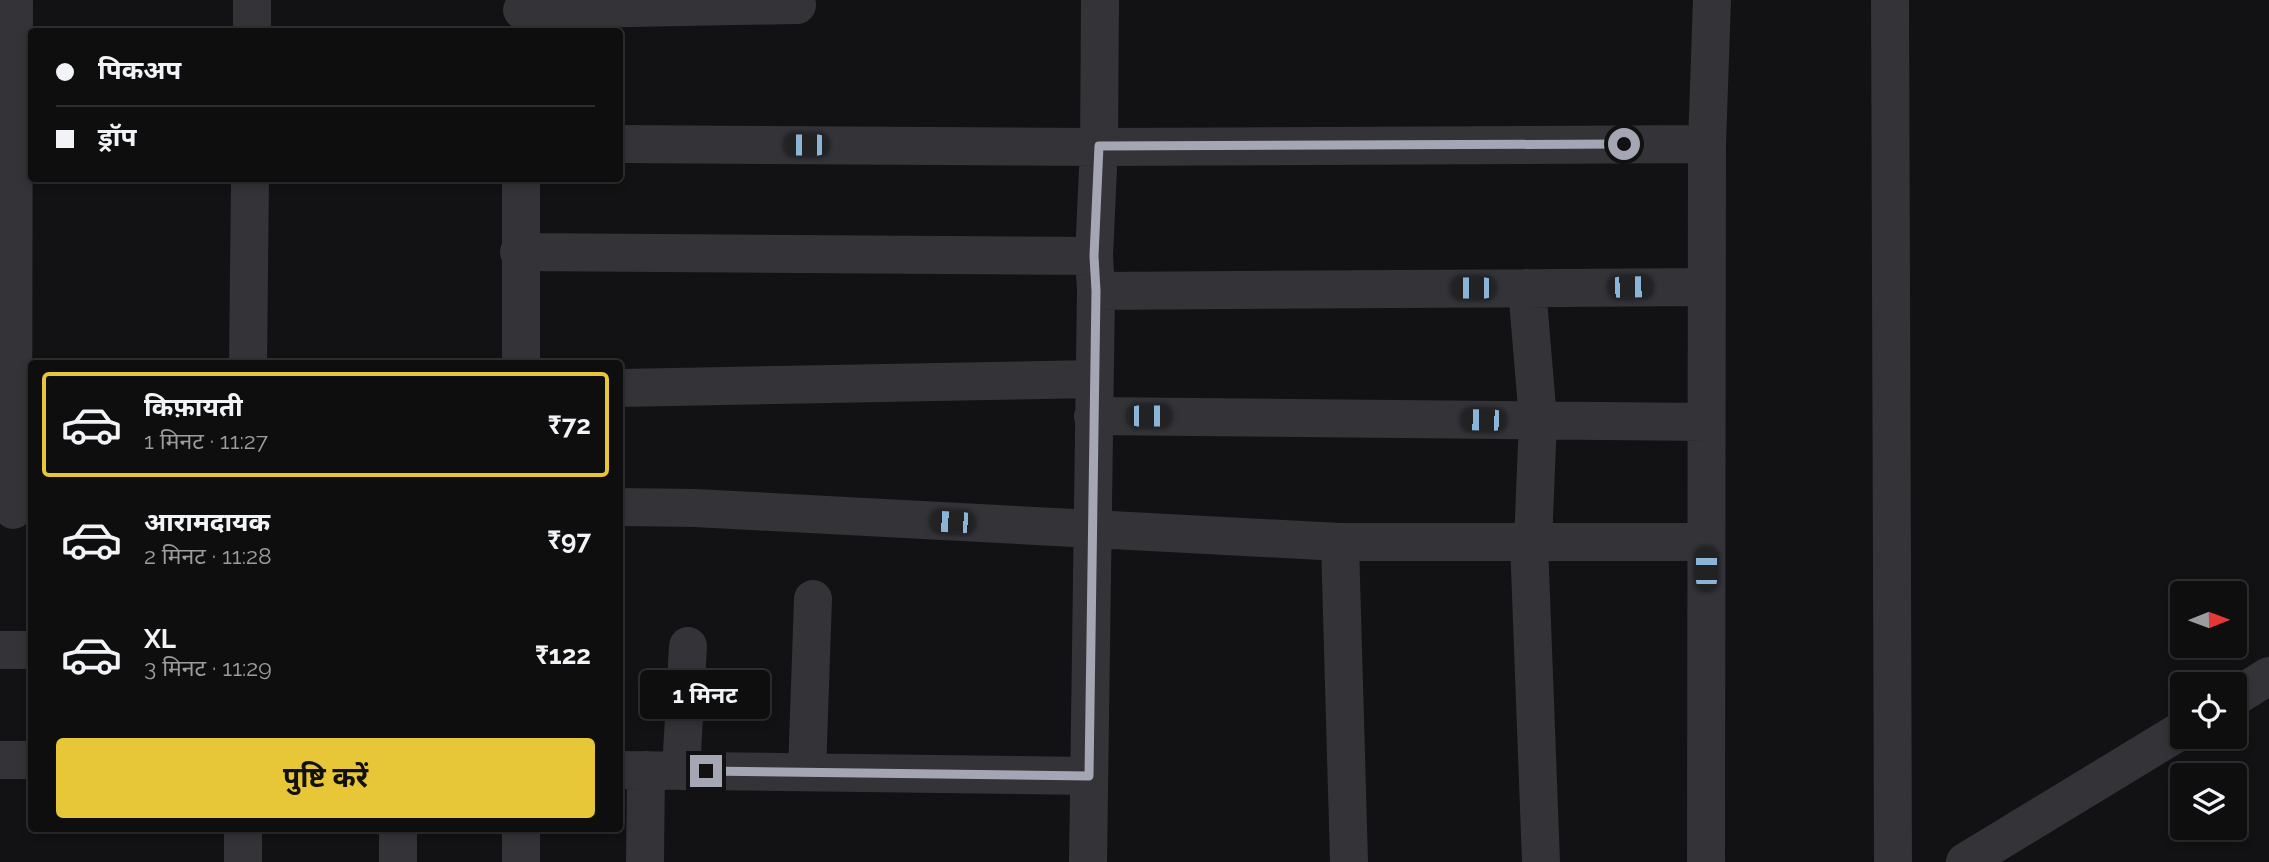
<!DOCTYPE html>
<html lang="hi">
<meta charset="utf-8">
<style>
body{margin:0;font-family:Raleway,"Noto Sans Devanagari",sans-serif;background:#1c1c1d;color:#f1f3f6;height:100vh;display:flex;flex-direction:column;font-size:26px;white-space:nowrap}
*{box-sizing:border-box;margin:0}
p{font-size:23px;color:#9b9c9e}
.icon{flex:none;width:38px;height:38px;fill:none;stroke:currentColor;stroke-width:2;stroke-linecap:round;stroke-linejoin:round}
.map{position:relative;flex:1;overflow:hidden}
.panel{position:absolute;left:28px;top:360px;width:595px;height:472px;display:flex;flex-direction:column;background:#0e0e0f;border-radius:7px;box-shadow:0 4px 10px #0003,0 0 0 2px #2e2e2f}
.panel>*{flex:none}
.guide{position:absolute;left:28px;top:28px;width:595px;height:154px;border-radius:7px;box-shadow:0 4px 10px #0003,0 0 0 2px #2e2e2f;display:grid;align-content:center;height:154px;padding:0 28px;background:#0e0e0f}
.needle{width:46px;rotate:89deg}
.buttons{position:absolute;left:2170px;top:581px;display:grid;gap:14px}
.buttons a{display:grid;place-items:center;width:77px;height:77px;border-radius:7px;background:#0e0e0f;box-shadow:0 4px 10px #0003,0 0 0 2px #2e2e2f;font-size:35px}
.end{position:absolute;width:32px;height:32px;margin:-16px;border:9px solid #a4a7b3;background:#111;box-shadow:0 0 0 4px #111}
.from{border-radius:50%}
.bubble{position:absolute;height:49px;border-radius:7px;background:#0e0e0f;box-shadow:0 4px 10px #0003,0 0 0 2px #2e2e2f;font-size:23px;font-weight:700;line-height:49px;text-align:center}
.car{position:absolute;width:21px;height:42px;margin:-21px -10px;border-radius:9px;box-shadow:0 0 5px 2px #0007;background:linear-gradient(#222 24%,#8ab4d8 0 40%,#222 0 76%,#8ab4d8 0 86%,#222 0)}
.guide b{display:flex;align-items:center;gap:24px;height:66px;font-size:26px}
.guide b+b{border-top:2px solid #2e2e2f}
.guide i{width:18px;height:18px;background:#f1f3f6}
ul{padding:12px 0 0;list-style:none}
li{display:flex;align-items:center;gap:21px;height:105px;margin:0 14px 10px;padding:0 14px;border:4px solid transparent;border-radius:7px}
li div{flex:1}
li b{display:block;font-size:26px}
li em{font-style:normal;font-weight:700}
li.selected{border-color:#e7c737}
li>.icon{width:63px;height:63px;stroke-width:1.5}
.action{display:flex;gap:14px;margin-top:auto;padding:14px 28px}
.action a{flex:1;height:80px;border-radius:7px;background:#e7c737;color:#111;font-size:28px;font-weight:700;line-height:80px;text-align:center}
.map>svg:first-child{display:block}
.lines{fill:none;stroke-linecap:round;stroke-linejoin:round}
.minor{stroke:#333338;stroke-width:38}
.route{stroke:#a4a7b3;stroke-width:9}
</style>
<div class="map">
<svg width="2269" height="862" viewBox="0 0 2269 862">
<rect width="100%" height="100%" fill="#121214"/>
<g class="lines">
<path class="minor" d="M1890 0 1893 862
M522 10 797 5
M252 32V0
M620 144 1099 147 1707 144
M519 252 1094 256
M1527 288 1538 420 1533 542
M1096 291 1706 287
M248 364 250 178
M521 364V178
M620 388 1094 379
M1093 416 1706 422
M620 507 695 508 1340 542H1706
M13 510 14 0
M1340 542 1349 862
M1529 542 1541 862
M0 650H32
M2235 697 2269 676
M0 760H32
M620 770 1089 776
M681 771 688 646
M807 772 813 599
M521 830V862
M243 862V830
M398 862V830
M645 862 646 770
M1088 862 1096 291 1094 256 1099 147 1100 0
M1706 862 1707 144 1712 0
M1965 862 2182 730"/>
</g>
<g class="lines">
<path class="route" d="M706 771 1089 776 1096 291 1094 256 1099 146 1624 144"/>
</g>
</svg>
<div class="buttons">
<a><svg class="needle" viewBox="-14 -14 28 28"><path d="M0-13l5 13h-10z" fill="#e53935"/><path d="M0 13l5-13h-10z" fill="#9b9c9e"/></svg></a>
<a><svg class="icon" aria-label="locate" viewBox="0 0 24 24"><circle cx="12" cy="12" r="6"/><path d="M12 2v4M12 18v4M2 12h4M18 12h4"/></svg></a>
<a><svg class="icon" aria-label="layers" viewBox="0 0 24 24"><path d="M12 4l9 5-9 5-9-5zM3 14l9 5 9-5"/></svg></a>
</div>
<i class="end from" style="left:1624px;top:144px"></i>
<i class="end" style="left:706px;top:771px"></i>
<div class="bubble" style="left:640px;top:670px;width:130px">1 मिनट</div>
<i class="car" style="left:806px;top:145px;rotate:270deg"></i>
<i class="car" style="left:1630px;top:287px;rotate:89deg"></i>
<i class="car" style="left:1473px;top:288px;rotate:270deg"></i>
<i class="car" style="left:1149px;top:416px;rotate:90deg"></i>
<i class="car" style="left:1483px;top:420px;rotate:271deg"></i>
<i class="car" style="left:952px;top:522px;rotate:273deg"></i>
<i class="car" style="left:1706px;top:569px;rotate:0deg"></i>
<div class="guide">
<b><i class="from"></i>पिकअप</b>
<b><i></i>ड्रॉप</b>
</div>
<section class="panel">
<ul>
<li class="selected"><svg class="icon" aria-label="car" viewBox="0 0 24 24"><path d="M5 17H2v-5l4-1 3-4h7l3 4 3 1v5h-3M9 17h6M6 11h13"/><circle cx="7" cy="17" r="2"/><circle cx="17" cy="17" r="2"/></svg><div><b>किफ़ायती</b><p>1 मिनट · 11:27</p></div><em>₹72</em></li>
<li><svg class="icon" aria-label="car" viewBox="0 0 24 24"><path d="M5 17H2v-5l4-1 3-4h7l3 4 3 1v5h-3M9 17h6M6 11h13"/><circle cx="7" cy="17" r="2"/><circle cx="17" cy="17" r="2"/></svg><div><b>आरामदायक</b><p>2 मिनट · 11:28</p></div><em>₹97</em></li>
<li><svg class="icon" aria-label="car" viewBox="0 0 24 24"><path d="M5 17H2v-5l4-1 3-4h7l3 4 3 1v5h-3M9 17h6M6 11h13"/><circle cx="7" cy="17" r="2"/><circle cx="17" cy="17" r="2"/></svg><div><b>XL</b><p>3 मिनट · 11:29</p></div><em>₹122</em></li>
</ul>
<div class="action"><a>पुष्टि करें</a></div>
</section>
</div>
